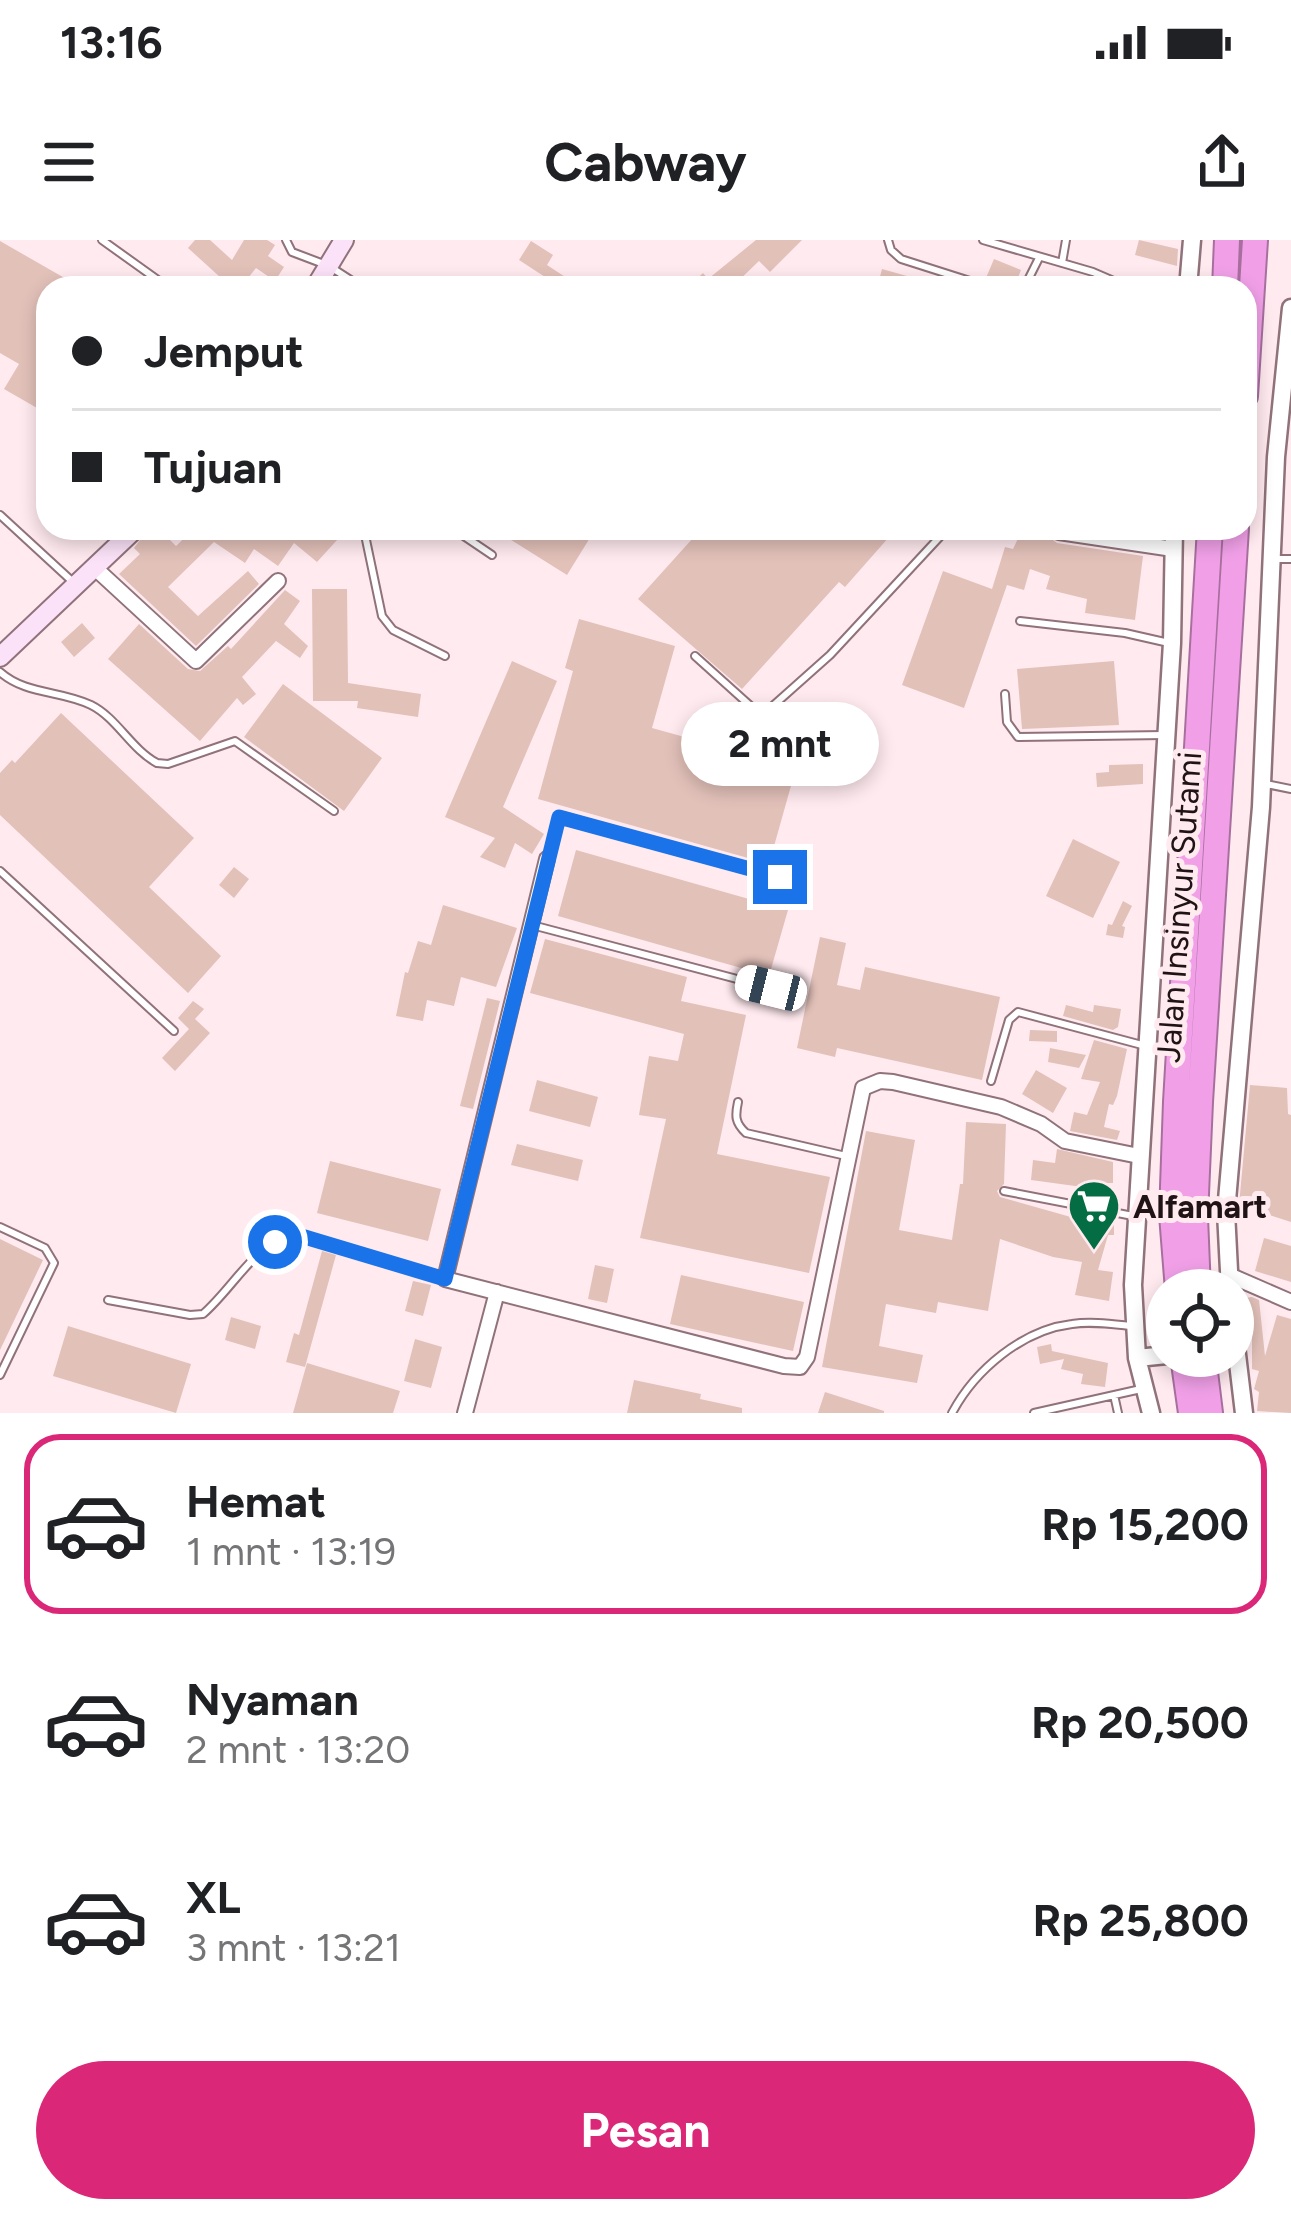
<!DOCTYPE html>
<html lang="id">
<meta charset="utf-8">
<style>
body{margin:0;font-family:Figtree,sans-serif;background:#f6f6f6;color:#202124;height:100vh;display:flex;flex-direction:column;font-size:45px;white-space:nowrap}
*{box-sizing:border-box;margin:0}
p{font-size:39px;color:#757577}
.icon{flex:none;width:66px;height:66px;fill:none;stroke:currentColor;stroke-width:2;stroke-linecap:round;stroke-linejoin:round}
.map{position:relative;height:1173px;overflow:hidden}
.sheet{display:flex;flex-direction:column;background:#fff;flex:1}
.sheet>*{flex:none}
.banner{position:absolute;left:36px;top:36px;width:1221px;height:264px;border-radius:36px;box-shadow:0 6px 18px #0003;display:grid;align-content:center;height:264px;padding:0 36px;background:#fff}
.tools{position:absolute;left:1146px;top:1029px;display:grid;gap:24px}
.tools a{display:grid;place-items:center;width:108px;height:108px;border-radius:50%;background:#fff;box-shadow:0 6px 18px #0003;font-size:60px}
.end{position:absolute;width:54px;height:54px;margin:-27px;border:15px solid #1a73e8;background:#fff;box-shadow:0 0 0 6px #fff}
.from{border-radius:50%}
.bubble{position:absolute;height:84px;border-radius:42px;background:#fff;box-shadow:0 6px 18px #0003;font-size:39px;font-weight:700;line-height:84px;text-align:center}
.car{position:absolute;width:36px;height:72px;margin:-36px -18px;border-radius:15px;box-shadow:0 0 9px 3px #0007;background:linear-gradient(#fff 24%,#345 0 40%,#fff 0 76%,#345 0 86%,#fff 0)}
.banner b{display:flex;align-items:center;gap:42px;height:114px;font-size:45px}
.banner b+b{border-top:3px solid #e0e0e0}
.banner i{width:30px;height:30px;background:#202124}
ul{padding:21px 0 0;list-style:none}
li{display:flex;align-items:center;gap:36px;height:180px;margin:0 24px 18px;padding:0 12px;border:6px solid transparent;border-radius:36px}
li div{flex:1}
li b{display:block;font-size:45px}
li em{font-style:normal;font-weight:700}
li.selected{border-color:#db2777}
li>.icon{width:108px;height:108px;stroke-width:1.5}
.cta{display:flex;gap:24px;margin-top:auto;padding:24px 36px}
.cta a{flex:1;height:138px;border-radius:72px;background:#db2777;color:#fff;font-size:48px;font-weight:700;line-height:138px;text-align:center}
.status{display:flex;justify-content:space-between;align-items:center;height:84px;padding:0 60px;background:#fff;direction:ltr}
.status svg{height:33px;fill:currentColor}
header{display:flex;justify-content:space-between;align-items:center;height:156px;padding:0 36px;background:#fff;font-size:54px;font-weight:700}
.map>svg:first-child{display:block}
.building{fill:#e2c1b9}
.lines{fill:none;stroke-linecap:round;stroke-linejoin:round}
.service-casing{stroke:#90727a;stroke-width:10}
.minor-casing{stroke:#90727a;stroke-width:18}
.tertiary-casing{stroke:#90727a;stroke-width:21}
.secondary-casing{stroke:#90727a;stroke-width:22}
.motorway-casing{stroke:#a86f9e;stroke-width:28}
.service{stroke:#fff;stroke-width:6}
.minor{stroke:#fff;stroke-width:14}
.tertiary{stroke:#fff;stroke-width:16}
.secondary{stroke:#fbe2f8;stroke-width:18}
.motorway{stroke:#f1a0e8;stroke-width:24}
.route{stroke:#1a73e8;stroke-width:15}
.labels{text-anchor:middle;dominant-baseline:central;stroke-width:10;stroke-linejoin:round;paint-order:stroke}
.street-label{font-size:33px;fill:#1f1316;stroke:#ffeaef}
.poi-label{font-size:33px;font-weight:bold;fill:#1f1316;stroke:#ffeaef;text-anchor:start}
</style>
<div class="status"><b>13:16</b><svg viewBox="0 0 49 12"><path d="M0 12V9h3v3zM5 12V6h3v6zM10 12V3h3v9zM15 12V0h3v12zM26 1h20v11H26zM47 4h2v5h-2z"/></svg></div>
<header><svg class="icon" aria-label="menu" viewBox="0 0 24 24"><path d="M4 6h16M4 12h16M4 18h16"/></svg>Cabway<svg class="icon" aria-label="share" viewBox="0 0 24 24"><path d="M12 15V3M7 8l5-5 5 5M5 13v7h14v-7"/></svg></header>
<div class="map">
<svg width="1291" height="1173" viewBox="0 0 1291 1173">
<rect width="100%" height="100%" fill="#ffeaef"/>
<path class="building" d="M195 0H210L232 20 244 0H267L275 5 268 16 284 27 275 41 256 28 240 48H212L221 38 188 8Z
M756 0H802L770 32 759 21 731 48H687L703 33 708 39Z
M1139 0 1178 9 1177 26 1135 15Z
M0 1 82 48H48V150L37 168 4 149 19 124 0 113Z
M531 1 553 15 547 25 582 48H562L519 20Z
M994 19 1021 30 1014 48 986 38Z
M882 29 939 45 938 48H877Z
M149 288H158L176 306 195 288H348L317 322 294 303 278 326 254 309 245 323 214 302 168 347 198 376 248 331 259 344 196 406 119 334 140 314 134 308Z
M492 288H596L567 335Z
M702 288H897L845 347 839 342 742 449 638 359Z
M1023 288H1049V297L1057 303 1143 316 1135 380 1085 373 1087 359 1046 349 1050 336 1030 329 1024 350 1007 345 964 468 902 445 943 331 992 349 1005 307 1013 309Z
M312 349H347L348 443 421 454 418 477 357 468 358 461H313Z
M285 350 300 361 284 384 308 406 300 418 276 401 242 437 256 454 243 465 237 458 200 501 108 419 139 384 188 429 200 431 228 406 231 409Z
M579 379 675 406 652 488 796 528 769 624 538 559 573 431 565 428Z
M82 383 95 398 74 417 61 402Z
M512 421 557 441 503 567 544 594 532 614 515 603 505 628 480 617 495 598 445 577Z
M1114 421 1119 485 1022 489 1017 429Z
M283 444 382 518 344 571 244 497Z
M61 473 194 598 149 647 221 716 188 753 0 575V533L12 520 15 523Z
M1143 524V544L1097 547 1096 533 1109 532V525Z
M1073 599 1120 622 1093 678 1046 656Z
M576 610 788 670 769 736 558 676Z
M234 627 249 639 234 658 219 645Z
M1123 661 1132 666 1122 686 1125 687 1123 698 1106 695 1108 684 1112 685Z
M443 665 517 688 496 747 461 737 454 766 427 760 423 781 396 776 405 732 408 733 418 701 431 705Z
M820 697 846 703 837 745 860 750 865 727 1000 757 982 840 837 808 835 817 797 808Z
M545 699 687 737 681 761 746 775 717 914 830 937 809 1033 640 998 666 879 639 875 649 816 678 821 684 794 530 753Z
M487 758 500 761 473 869 460 866Z
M193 761 204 769 195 779 210 793 175 831 162 818 189 789 178 778Z
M1066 765 1093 772 1094 765 1121 769 1118 787 1113 790 1063 776Z
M1030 790 1057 791V802L1029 801Z
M1094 800 1127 809 1117 856 1113 865 1109 864 1104 887 1120 891 1117 900 1070 891 1074 872 1087 875 1100 842 1081 839Z
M1050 808 1086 815 1079 828 1048 822Z
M1036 830 1067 848 1053 873 1022 854Z
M537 840 598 857 590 887 529 871Z
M1250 845 1287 848 1288 874 1291 875V982L1239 965Z
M966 882 1006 884 1004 944 997 951 1000 957 1092 983V978L1114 980V995H1108L1098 1030 1113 1032 1109 1061 1075 1055 1082 1022 1053 1017 1000 999 988 1071 938 1062 936 1073 886 1064 879 1106 923 1115 917 1143 822 1127 866 891 915 900 899 990 952 1000 960 944H963Z
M517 904 583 920 578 941 511 925Z
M1057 909 1113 922V943H1090V948L1031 940 1033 920 1055 923Z
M330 921 441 949 428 1001 317 973Z
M1264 998 1291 1006V1042L1255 1031Z
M0 999 43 1020 0 1110Z
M322 1011 336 1015 305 1127 286 1122 294 1093 299 1095Z
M595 1025 614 1029 607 1063 588 1059Z
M681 1035 804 1062 793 1111 670 1084Z
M413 1041 431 1045 423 1076 405 1071Z
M1252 1057 1259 1060 1265 1116 1277 1075 1291 1079V1173L1257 1171 1259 1152 1254 1149 1259 1131 1252 1129V1086L1247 1087 1244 1058Z
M231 1077 261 1086 255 1109 225 1100Z
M68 1086 191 1124 176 1173 53 1136Z
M415 1099 442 1107 431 1148 404 1141Z
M1051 1104 1052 1111 1108 1123 1105 1147 1081 1144 1083 1134 1061 1129 1064 1119 1040 1124 1037 1107Z
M307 1123 400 1151 393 1173H293Z
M634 1140 701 1154 700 1159 742 1168V1173H627Z
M825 1152 884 1171V1173H818Z"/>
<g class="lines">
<g class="service-casing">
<path id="service" d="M102 0 169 48
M286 0 292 12 329 26 363 48
M888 0 891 10 901 19 992 48
M983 0 1093 32 1130 48
M1062 23 1066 0
M1024 48 1039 18
M0 275 74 343
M359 288 365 295 382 376 393 390 445 416
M452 288 492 315
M1275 319H1291
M1020 381 1125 393 1169 403
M695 416 755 470 766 472 830 415 948 288
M0 432C26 455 60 450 91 465 117 478 131 509 157 523L168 524 235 501 334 571
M1005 454 1007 482 1018 497 1165 495
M1266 544 1291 549
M547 618 557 581 563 576 780 637
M0 631 174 791
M532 685 771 748
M991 841 1009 780 1018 772 1142 805
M738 862C735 876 735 883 746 893L846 916
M1004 951 1133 976
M0 987 45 1008 54 1023 0 1135
M108 1060 190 1075 203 1074C232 1049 253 1007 290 994L441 1038
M1114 1155 1118 1173
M952 1173C975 1130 1022 1090 1072 1084 1091 1081 1112 1084 1131 1086
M1034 1173 1141 1149"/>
</g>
<g class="minor-casing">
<path id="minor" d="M1059 292 1173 309
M95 328 196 421 278 341
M547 619 445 1039 784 1126 800 1127 807 1117 863 848 880 841 893 842 1001 867 1041 884 1065 901 1139 916
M1229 1035 1291 1062
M465 1173 497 1052"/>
</g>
<g class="tertiary-casing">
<path id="tertiary" d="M1188 48 1192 0
M1230 1050 1226 972 1261 567 1276 217 1291 68
M1233 1081 1244 1173
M1137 1118 1167 1115
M1151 1173 1137 1118 1133 1045 1172 403 1174 288"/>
</g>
<g class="secondary-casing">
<path id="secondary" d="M315 48 344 0
M0 417 136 288"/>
</g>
<g class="motorway-casing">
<path id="motorway" d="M1225 48 1227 0
M1245 156 1255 0
M1178 1050 1172 975 1176 862 1210 288
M1198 1050 1195 977 1200 862 1236 288
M1183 1116 1191 1173
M1203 1116 1210 1173"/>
</g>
<use href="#service" class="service"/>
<use href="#minor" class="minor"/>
<use href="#tertiary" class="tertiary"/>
<use href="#secondary" class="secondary"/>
<use href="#motorway" class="motorway"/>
</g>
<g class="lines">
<path class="route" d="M275 1002 282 996 298 995 445 1039 559 577 780 637"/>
</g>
<defs>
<g id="supermarket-pin" transform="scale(2.7)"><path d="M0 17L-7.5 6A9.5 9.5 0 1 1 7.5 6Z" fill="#056d44" stroke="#ffeaef"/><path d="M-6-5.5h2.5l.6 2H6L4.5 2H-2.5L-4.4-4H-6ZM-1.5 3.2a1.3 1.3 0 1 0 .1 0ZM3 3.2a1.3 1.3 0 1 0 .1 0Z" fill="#fff"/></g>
</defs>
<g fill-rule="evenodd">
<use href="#supermarket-pin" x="1094" y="966"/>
</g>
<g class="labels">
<g class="street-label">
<text transform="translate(1179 667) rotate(-86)">Jalan Insinyur Sutami</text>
</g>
<g class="poi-label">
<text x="1133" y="966">Alfamart</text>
</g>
</g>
</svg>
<div class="tools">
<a><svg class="icon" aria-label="locate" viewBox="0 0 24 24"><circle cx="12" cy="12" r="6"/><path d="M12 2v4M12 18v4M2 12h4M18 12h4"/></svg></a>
</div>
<i class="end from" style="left:275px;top:1002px"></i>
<i class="end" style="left:780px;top:637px"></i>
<div class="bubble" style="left:681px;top:462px;width:198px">2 mnt</div>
<i class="car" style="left:771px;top:748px;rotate:284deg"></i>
<div class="banner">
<b><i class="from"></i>Jemput</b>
<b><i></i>Tujuan</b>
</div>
</div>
<section class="sheet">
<ul>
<li class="selected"><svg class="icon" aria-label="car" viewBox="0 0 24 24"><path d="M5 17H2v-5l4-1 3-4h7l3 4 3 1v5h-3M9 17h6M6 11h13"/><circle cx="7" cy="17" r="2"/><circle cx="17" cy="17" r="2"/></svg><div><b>Hemat</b><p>1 mnt · 13:19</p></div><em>Rp 15,200</em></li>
<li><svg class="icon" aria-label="car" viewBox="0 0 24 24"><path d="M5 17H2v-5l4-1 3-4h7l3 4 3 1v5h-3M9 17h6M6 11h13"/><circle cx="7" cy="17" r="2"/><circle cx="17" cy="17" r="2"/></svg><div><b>Nyaman</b><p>2 mnt · 13:20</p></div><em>Rp 20,500</em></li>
<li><svg class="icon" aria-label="car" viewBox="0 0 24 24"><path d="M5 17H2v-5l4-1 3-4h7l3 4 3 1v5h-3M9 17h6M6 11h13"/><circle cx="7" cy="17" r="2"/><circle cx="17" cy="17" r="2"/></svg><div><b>XL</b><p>3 mnt · 13:21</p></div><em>Rp 25,800</em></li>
</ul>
<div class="cta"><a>Pesan</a></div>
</section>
